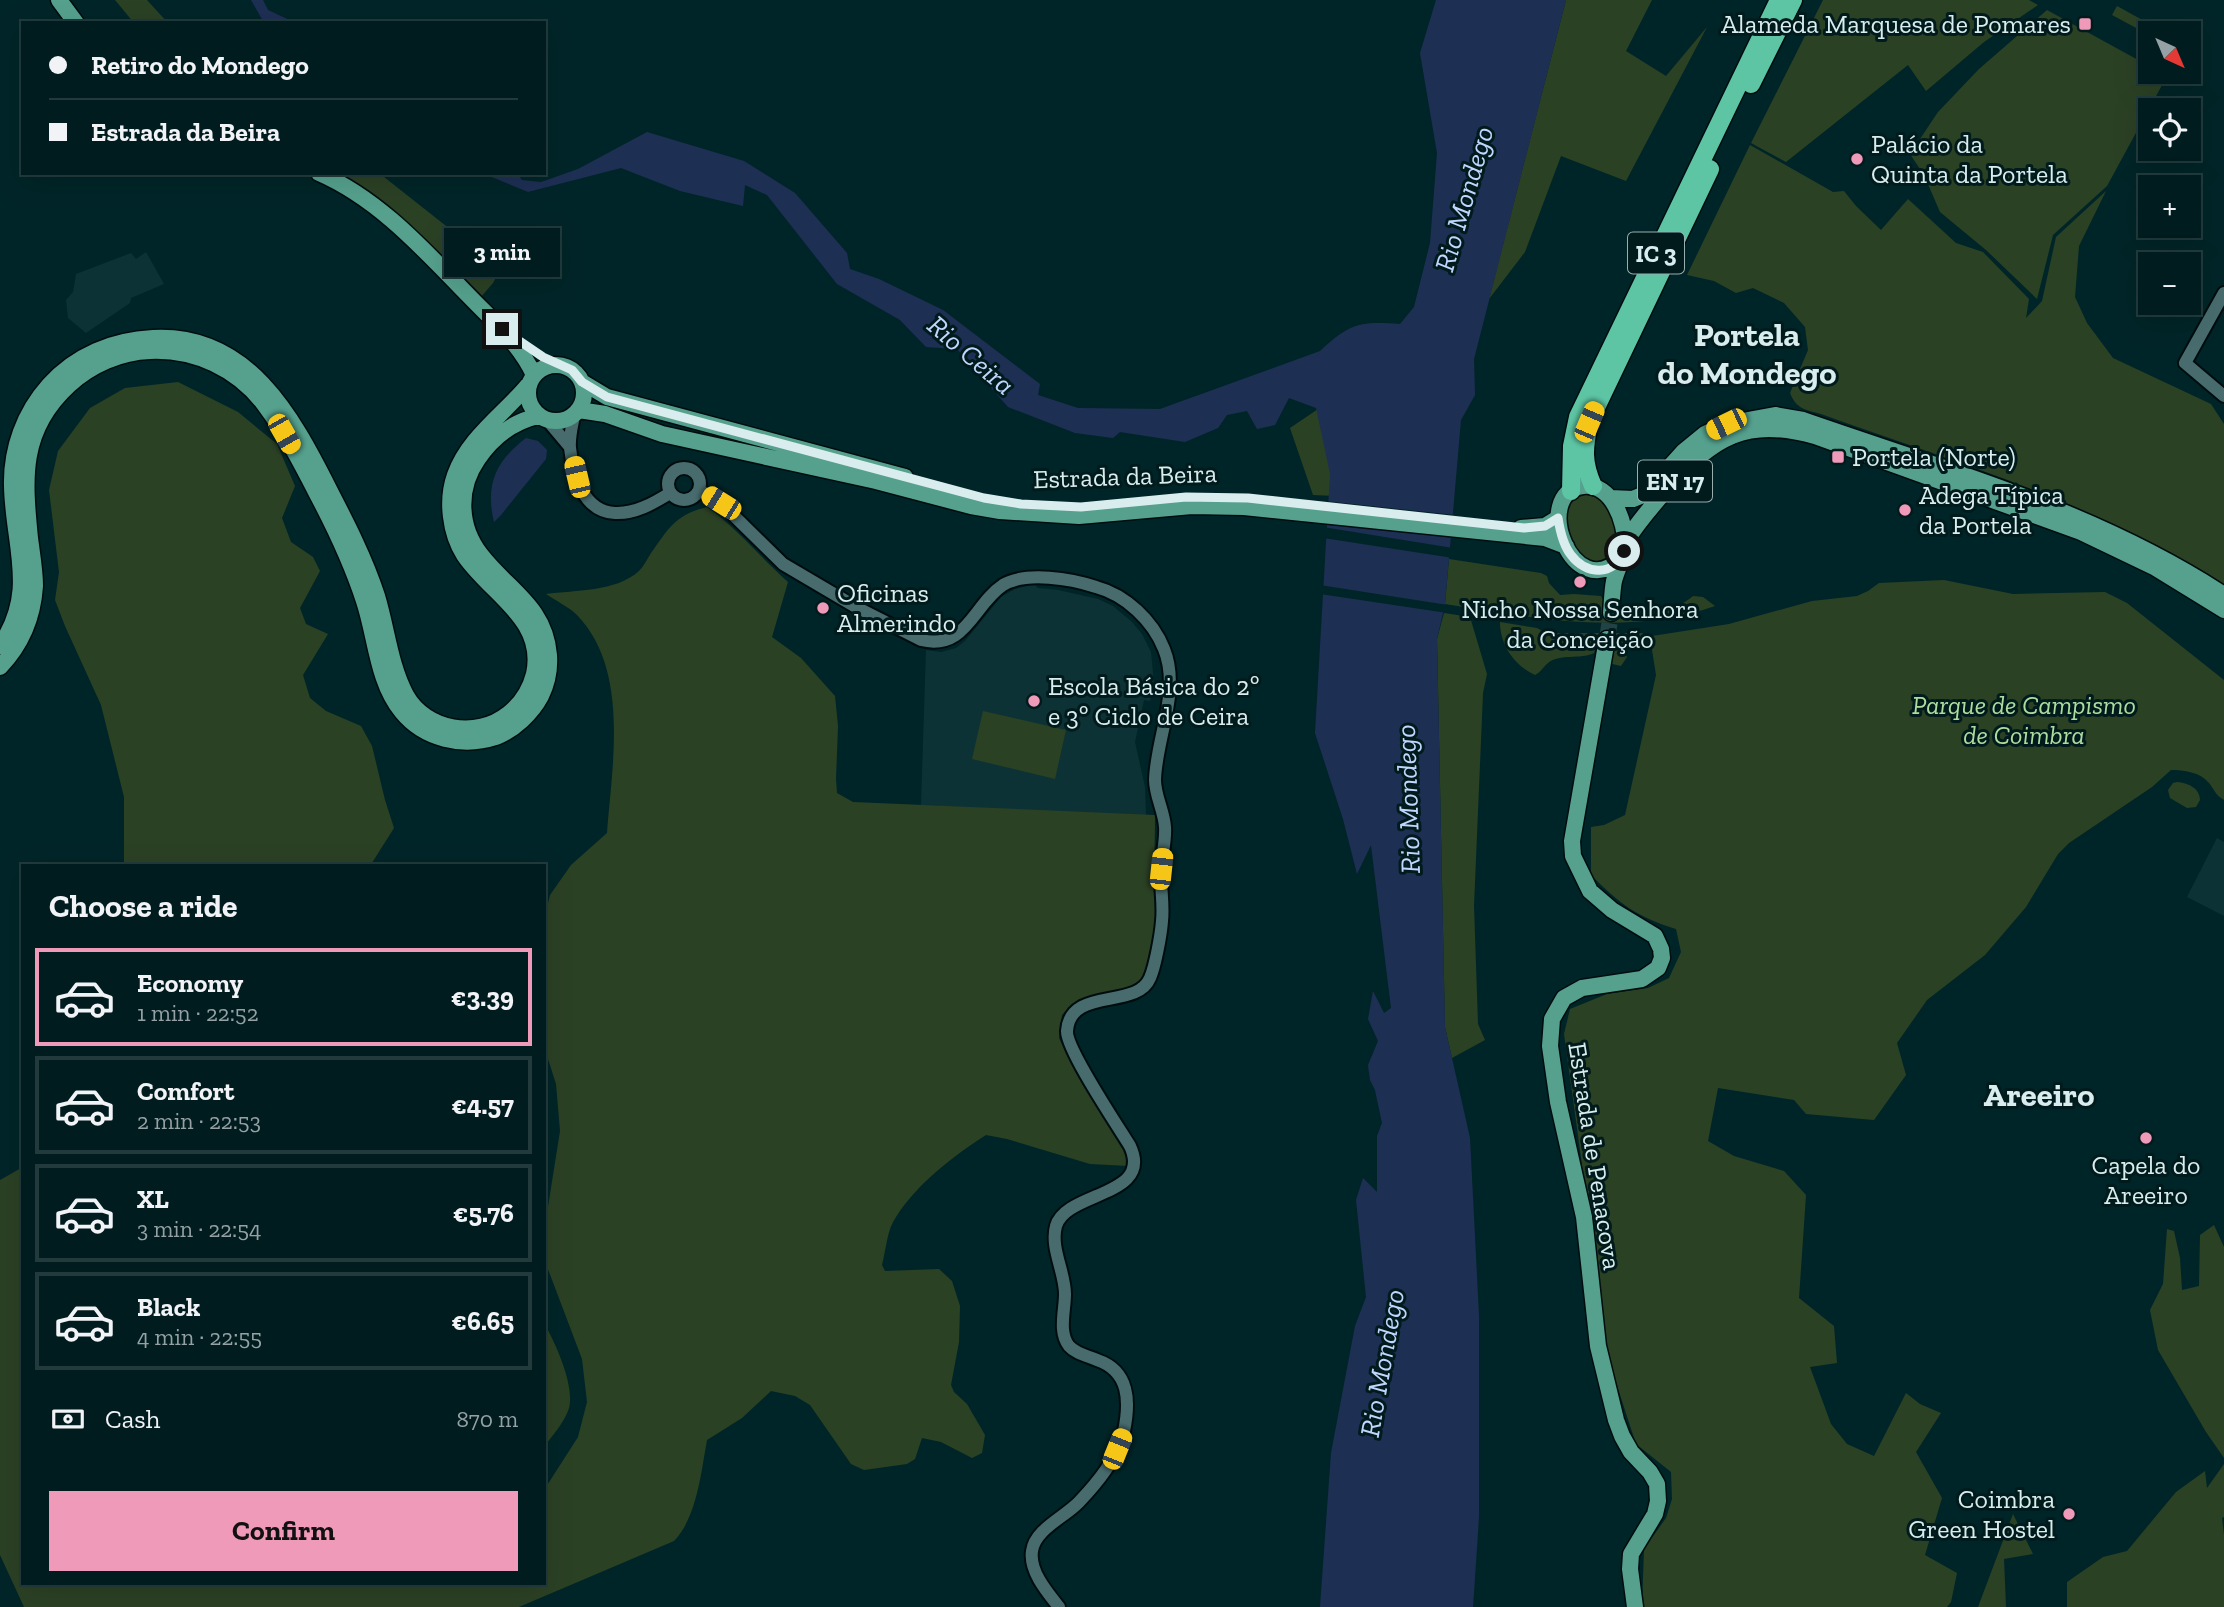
<!DOCTYPE html>
<meta charset="utf-8">
<style>
body{margin:0;font-family:"Zilla Slab",serif;background:#0e292b;color:#f1f3f6;height:100vh;display:flex;flex-direction:column;font-size:26px;white-space:nowrap}
*{box-sizing:border-box;margin:0}
p{font-size:23px;color:#95a1a4}
.icon{flex:none;width:38px;height:38px;fill:none;stroke:currentColor;stroke-width:2;stroke-linecap:round;stroke-linejoin:round}
.map{position:relative;flex:1;overflow:hidden}
.panel{position:absolute;left:21px;top:864px;width:525px;height:721px;display:flex;flex-direction:column;background:#001c1e;border-radius:0px;box-shadow:0 7px 28px #0002,0 0 0 2px #223a3c}
.panel>*{flex:none}
.guide{position:absolute;left:21px;top:21px;width:525px;height:154px;border-radius:0px;box-shadow:0 7px 28px #0002,0 0 0 2px #223a3c;display:grid;align-content:center;height:154px;padding:0 28px;background:#001c1e}
.needle{width:46px;rotate:136deg}
.controls{position:absolute;left:2138px;top:21px;display:grid;gap:14px}
.controls a{display:grid;place-items:center;width:63px;height:63px;border-radius:0px;background:#001c1e;box-shadow:0 7px 28px #0002,0 0 0 2px #223a3c;font-size:35px}
.end{position:absolute;width:32px;height:32px;margin:-16px;border:9px solid #d9edee;background:#111;box-shadow:0 0 0 4px #111}
.from{border-radius:50%}
.bubble{position:absolute;height:49px;border-radius:0px;background:#001c1e;box-shadow:0 7px 28px #0002,0 0 0 2px #223a3c;font-size:23px;font-weight:800;line-height:49px;text-align:center}
.car{position:absolute;width:21px;height:42px;margin:-21px -10px;border-radius:9px;box-shadow:0 0 5px 2px #0007;background:linear-gradient(#f5c518 24%,#345 0 40%,#f5c518 0 76%,#345 0 86%,#f5c518 0)}
.guide b{display:flex;align-items:center;gap:24px;height:66px;font-size:26px}
.guide b+b{border-top:2px solid #223a3c}
.guide i{width:18px;height:18px;background:#f1f3f6}
ul{padding:0;list-style:none}
li{display:flex;align-items:center;gap:21px;height:98px;margin:0 14px 10px;padding:0 14px;border:4px solid #223a3c;border-radius:0px}
li div{flex:1}
li b{display:block;font-size:26px}
li em{font-style:normal;font-weight:800}
li.active{border-color:#ef9ab8}
li>.icon{width:63px;height:63px;stroke-width:1.5}
h2{padding:0 28px;font-size:32px;line-height:84px}
.pay{display:flex;align-items:center;gap:18px;height:77px;padding:0 28px;font-size:26px}
.pay p{margin-inline-start:auto}
.cta{display:flex;gap:14px;margin-top:auto;padding:14px 28px}
.cta a{flex:1;height:80px;border-radius:0px;background:#ef9ab8;color:#111;font-size:28px;font-weight:800;line-height:80px;text-align:center}
.map>svg:first-child{display:block}
.built{fill:#0d3235}
.green{fill:#2b4124}
.water{fill:#1e2f54}
.pier{fill:#002528}
.lines{fill:none;stroke-linecap:round;stroke-linejoin:round}
.major-tunnel{stroke:#214346;stroke-width:16;stroke-dasharray:16 8;stroke-linecap:butt}
.minor-casing{stroke:#000d0f;stroke-width:16}
.major-casing{stroke:#000d0f;stroke-width:19}
.highway-casing{stroke:#000d0f;stroke-width:21}
.minor{stroke:#486c6e;stroke-width:12}
.major{stroke:#55a18e;stroke-width:16}
.highway{stroke:#5dc5a4;stroke-width:18}
.route{stroke:#d9edee;stroke-width:9}
.poi-dot{fill:#ef9ab8;stroke:#011b1d;stroke-width:2.5}
.labels{text-anchor:middle;dominant-baseline:central;stroke-width:6;stroke-linejoin:round;paint-order:stroke}
.shield{fill:#011b1d;stroke:#98aeaf;stroke-width:2}
.shield-label{font-size:24px;font-weight:bold;fill:#d9edee}
.poi-label{font-size:26px;fill:#d9edee;stroke:#011b1d;text-anchor:start}
.street-label{font-size:26px;fill:#d9edee;stroke:#011b1d}
.park-label{font-size:26px;font-style:italic;fill:#addd9e;stroke:#011b1d}
.water-label{font-size:28px;font-style:italic;fill:#c1d6fe;stroke:#011b1d}
.district-label{font-size:33px;font-weight:bold;fill:#d9edee;stroke:#011b1d}
</style>
<div class="map">
<svg width="2224" height="1607" viewBox="0 0 2224 1607">
<rect width="100%" height="100%" fill="#002528"/>
<path class="built" d="M146 252 164 284 131 298 130 303 86 333 68 318 66 300 73 292 76 274 131 253 136 259Z
M1034 584 1038 588 1058 590 1098 599 1113 606 1132 622 1142 634 1151 652 1154 683 1150 701 1144 700 1135 742 1145 787 1146 816 921 805 926 650 941 652 956 648 965 641 1001 597 1015 589Z
M2217 838 2224 842V916L2187 897Z"/>
<path class="green" d="M115 0H147L168 23H134Z
M1566 0H1652L1626 51 1666 76 1707 27 1626 181 1561 156 1525 252 1489 299Z
M1823 0H2029L2038 5 1984 42 1926 91 1908 65 1786 162 1751 143Z
M2117 6 2166 33H2151V36L2112 15Z
M2047 10 2151 67V72H2160L2167 76 2107 186 2053 235 2037 299 1986 250 1940 212 1924 175 1910 154 1938 112 1979 69Z
M1750 145 1833 192 1844 191 1856 206 1881 230 1908 199 1956 243 1983 252 2029 299 2026 318 2042 301 2056 237 2106 191 2079 246 2075 297 2087 323 2113 358 2211 404 2224 424V584C2101 505 1958 463 1821 414 1806 410 1796 409 1790 393L1808 350 1805 327 1784 303 1753 288 1736 293 1714 281 1687 275Z
M337 173H379L455 233 477 247 496 264 498 274 493 283 481 297C437 250 393 205 337 173Z
M178 382 238 412 277 444 295 486 282 518 291 542 313 557 320 571 300 608 306 624 328 634 303 675 310 698 326 711 361 726 372 746 385 800 394 828 370 866H124V797L101 705 65 626 55 600 59 572 49 490 58 451 90 408 125 388Z
M1327 403 1381 498 1313 495 1290 428Z
M1586 492C1605 496 1621 527 1617 547 1615 554 1608 559 1603 563L1585 561C1570 543 1561 524 1569 501Z
M707 507C737 528 761 558 788 582L772 637 801 658 835 696 838 726 836 779 837 793 853 802 1155 815C1155 836 1154 856 1155 877 1156 913 1159 946 1143 981L1125 988 1079 999 1062 1015 1059 1038 1070 1061 1126 1146 1129 1166 1090 1164 1007 1139 986 1135C953 1156 917 1184 896 1217 887 1229 886 1250 882 1265L885 1271 939 1269 952 1281 960 1306 959 1342 951 1385 954 1392 967 1404 985 1435 982 1453 972 1458 941 1442 922 1438 915 1459 907 1464 864 1470 851 1464 810 1405 795 1396 771 1391 742 1418 707 1440C701 1473 697 1517 674 1541L519 1607H24L0 1555V1180L23 1167V1584H544V1490L578 1437 587 1402 582 1359 546 1264 547 1213 560 1131 556 1084 548 1059 544 1054V920L550 895 571 865 607 833C612 765 630 670 577 615 569 607 556 601 546 594 575 590 616 592 639 571 644 566 647 559 651 553 669 528 675 515 707 507Z
M1449 559 1541 573 1547 576 1549 583 1560 595 1574 594 1601 596 1605 603C1633 610 1670 617 1693 596L1703 597 1715 606C1628 637 1533 618 1445 604Z
M1944 580 2013 594 2105 592 2127 603 2224 680V800C2216 796 2214 789 2209 783 2200 772 2184 770 2171 770L2152 787 2069 843 2058 854 2026 907 1985 955 1927 1000 1897 1043 1906 1075 1874 1120 1806 1114 1794 1100 1718 1088 1708 1141 1734 1156 1784 1171 1806 1195 1799 1298 1834 1326 1837 1363 1810 1367 1831 1424 1847 1444 1874 1456 1906 1393 1920 1404 1941 1413 1916 1452 1942 1498 1925 1555 1957 1573 1951 1602 1947 1607H1642L1644 1549 1666 1518 1672 1499 1671 1472 1636 1444 1609 1361 1564 1034 1570 1009 1607 994 1648 988 1669 978 1681 952 1676 929C1637 917 1620 904 1591 875V827L1604 825 1625 815 1656 675 1652 650V636L1729 624 1812 601 1857 596 1868 591 1879 583Z
M1444 613 1470 617 1487 674 1483 693 1474 906 1478 1024 1485 1040 1452 1058 1445 1027 1437 639Z
M1500 622 1537 628 1546 633H1642L1646 635 1644 640C1636 643 1628 640 1620 644L1627 657 1621 666 1608 663 1602 639 1596 645 1594 653C1580 660 1560 653 1548 663 1543 667 1541 672 1535 675 1514 665 1500 645 1500 622Z
M983 711 1066 730 1055 779 972 759Z
M2177 782C2188 783 2200 788 2200 800L2196 807 2187 808 2170 798 2168 790 2173 783Z
M2214 1225 2224 1247V1458L2206 1432 2158 1350 2150 1310 2163 1284 2167 1229 2174 1231 2180 1258 2182 1290 2199 1286 2200 1235Z
M544 1323C555 1342 577 1389 568 1411 563 1424 552 1436 544 1447Z
M2224 1464V1517L2222 1518 2224 1535V1607H2067V1582L2103 1557 2127 1551 2176 1492 2205 1471 2207 1488Z
M2013 1514 2033 1554 2004 1559 2006 1607H1978Z"/>
<path class="water" d="M251 0H263L268 10 296 23H264Z
M1436 0H1566L1474 359 1475 395 1461 420 1445 604 1437 639 1445 1027 1470 1138 1479 1316V1517L1473 1607H1320L1331 1453 1355 1326 1366 1297 1356 1200 1363 1178 1377 1192V1136L1382 1123 1375 1090 1370 1080 1368 1065 1378 1041 1368 1019 1373 991 1384 1013 1391 1008 1371 845 1357 874 1343 819 1315 733 1330 474 1316 408 1289 398 1275 425 1257 429 1247 411 1227 415 1218 428 1185 442 1120 432 1113 438 1075 433 1008 407 957 349 926 347 900 320 837 284 767 195 745 185 743 206 680 191 621 168 528 192 482 173H517L522 180 541 182 578 169 647 132 744 161 795 193 847 253 850 269 879 279 943 310 1040 384 1038 395 1078 408 1160 409 1320 351C1350 323 1360 321 1400 324L1414 307 1430 243 1437 153 1420 53Z
M526 438 538 441 547 450 546 459 501 515 494 522C485 484 496 461 526 438Z"/>
<path class="pier" d="M1325 501 1456 515 1455 534 1324 520Z
M1323 527 1453 548V558L1323 538Z
M1320 585 1448 605 1447 613 1320 594Z"/>
<g class="lines">
<path class="major-tunnel" d="M1607 639 1611 613"/>
<g class="minor-casing">
<path id="minor" d="M2224 293 2185 363 2224 396
M574 416C572 426 569 438 570 448 573 474 583 512 615 513 635 514 654 503 670 493
M548 421 569 446
M668 484a16 16 0 1 1 32 0a16 16 0 1 1-32 0Z
M699 490 721 503 783 564 856 607 921 640C966 651 973 605 1003 585 1026 571 1072 579 1096 587 1126 595 1153 621 1164 649 1181 691 1156 738 1155 780 1155 796 1164 811 1165 827 1166 840 1162 855 1161 869 1160 886 1164 904 1162 921 1161 935 1155 967 1150 978 1137 1010 1070 986 1067 1031 1066 1049 1117 1125 1130 1146 1154 1197 1066 1191 1056 1226 1050 1248 1065 1272 1065 1294 1065 1311 1058 1332 1069 1346 1076 1354 1088 1356 1097 1360 1130 1371 1130 1402 1124 1431 1117 1459 1098 1482 1079 1502 1065 1517 1035 1529 1032 1551 1029 1571 1047 1592 1059 1607"/>
</g>
<g class="major-casing">
<path id="major" d="M59 0 76 23
M319 173C379 199 424 250 469 296 493 321 519 343 534 375
M528 393a28 28 0 1 1 56 0a28 28 0 1 1-56 0Z
M582 382 607 397 905 477
M579 410 605 414 662 434 876 481 971 506 1000 511 1079 516 1192 506 1244 507 1545 538 1566 546
M1610 498 1633 499 1645 494 1683 452 1705 434 1726 424 1775 415 1803 420C1946 470 2096 511 2224 595
M1521 528 1545 526 1558 518
M1625 543C1637 523 1652 506 1668 488 1714 437 1745 417 1815 436L2081 532 2154 567 2224 610
M1611 613C1612 602 1612 591 1614 581 1617 569 1624 557 1625 545 1626 522 1612 483 1583 486 1530 493 1573 607 1621 558
M1607 639 1572 841 1573 856 1590 891 1612 910 1655 936 1661 949 1662 958 1658 968 1642 979 1582 988 1564 998 1552 1019 1550 1046 1558 1102 1584 1217 1598 1346 1616 1420 1622 1436 1631 1452 1650 1472 1657 1484 1658 1501 1655 1514 1631 1554 1630 1569 1635 1607
M0 646C38 591 13 546 12 486 11 449 24 413 49 385 76 355 113 340 153 338 248 333 292 416 329 489 347 524 365 559 377 596 387 629 390 665 406 695 426 731 477 739 508 714 521 704 530 690 534 674 546 619 490 594 464 555 450 533 446 500 455 475 468 438 504 414 528 385
M0 667C21 645 33 617 35 586 35 570 32 554 30 538 24 478 20 430 69 385 91 365 120 352 150 351 195 349 237 369 264 404 285 432 301 463 317 494 335 528 352 564 364 601 376 637 377 682 402 712 424 739 462 748 496 737 514 730 532 713 541 696 547 684 550 669 549 655 545 606 508 590 481 555 459 527 457 489 478 459 493 437 512 422 538 416"/>
</g>
<g class="highway-casing">
<path id="highway" d="M1751 84 1793 0
M1593 486C1582 461 1584 448 1589 422L1710 169
M1571 491 1572 446 1578 417 1779 0"/>
</g>
<use href="#minor" class="minor"/>
<use href="#major" class="major"/>
<use href="#highway" class="highway"/>
</g>
<g class="lines">
<path class="route" d="M502 329 543 357 572 370 582 382 607 397 984 498 1021 504 1081 507 1186 497 1248 498 1524 528 1545 526 1558 518C1560 531 1563 545 1571 555 1586 575 1614 577 1624 551"/>
</g>
<g class="poi-dot">
<rect x="2078" y="17" width="14" height="14" rx="3.5"/>
<circle cx="1857" cy="159" r="7"/>
<rect x="1831" y="450" width="14" height="14" rx="3.5"/>
<circle cx="1905" cy="510" r="7"/>
<circle cx="1580" cy="582" r="7"/>
<circle cx="823" cy="608" r="7"/>
<circle cx="1034" cy="701" r="7"/>
<circle cx="2146" cy="1138" r="7"/>
<circle cx="2069" cy="1514" r="7"/>
</g>
<g class="labels">
<g class="shield">
<rect x="1628" y="232.5" width="56" height="41" rx="5"/>
<rect x="1638" y="460.5" width="74" height="41" rx="5"/>
</g>
<g class="shield-label">
<text x="1656" y="253">IC 3</text>
<text x="1675" y="481">EN 17</text>
</g>
<g class="poi-label">
<text x="2071" y="24" text-anchor="end">Alameda Marquesa de Pomares</text>
<text x="1871" y="144">Palácio da<tspan x="1871" dy="30">Quinta da Portela</tspan></text>
<text x="1852" y="457">Portela (Norte)</text>
<text x="1919" y="495">Adega Típica<tspan x="1919" dy="30">da Portela</tspan></text>
<text x="837" y="593">Oficinas<tspan x="837" dy="30">Almerindo</tspan></text>
<text x="1580" y="609" text-anchor="middle">Nicho Nossa Senhora<tspan x="1580" dy="30">da Conceição</tspan></text>
<text x="1048" y="686">Escola Básica do 2º<tspan x="1048" dy="30">e 3º Ciclo de Ceira</tspan></text>
<text x="2146" y="1165" text-anchor="middle">Capela do<tspan x="2146" dy="30">Areeiro</tspan></text>
<text x="2055" y="1499" text-anchor="end">Coimbra<tspan x="2055" dy="30">Green Hostel</tspan></text>
</g>
<g class="street-label">
<text transform="translate(1125 476) rotate(-2)">Estrada da Beira</text>
<text transform="translate(1595 1156) rotate(81)">Estrada de Penacova</text>
</g>
<g class="park-label">
<text x="2024" y="705">Parque de Campismo<tspan x="2024" dy="30">de Coimbra</tspan></text>
</g>
<g class="water-label">
<text transform="translate(1464 199) rotate(-74)">Rio Mondego</text>
<text transform="translate(971 355) rotate(41)">Rio Ceira</text>
<text transform="translate(1408 799) rotate(-92)">Rio Mondego</text>
<text transform="translate(1382 1363) rotate(-80)">Rio Mondego</text>
</g>
<g class="district-label">
<text x="1747" y="334">Portela<tspan x="1747" dy="38">do Mondego</tspan></text>
<text x="2039" y="1094">Areeiro</text>
</g>
</g>
</svg>
<div class="controls">
<a><svg class="needle" viewBox="-14 -14 28 28"><path d="M0-13l5 13h-10z" fill="#e53935"/><path d="M0 13l5-13h-10z" fill="#95a1a4"/></svg></a>
<a><svg class="icon" aria-label="locate" viewBox="0 0 24 24"><circle cx="12" cy="12" r="6"/><path d="M12 2v4M12 18v4M2 12h4M18 12h4"/></svg></a>
<a>+</a>
<a>−</a>
</div>
<i class="end from" style="left:1624px;top:551px"></i>
<i class="end" style="left:502px;top:329px"></i>
<div class="bubble" style="left:444px;top:228px;width:116px">3 min</div>
<i class="car" style="left:1589px;top:422px;rotate:23deg"></i>
<i class="car" style="left:1726px;top:424px;rotate:244deg"></i>
<i class="car" style="left:284px;top:434px;rotate:150deg"></i>
<i class="car" style="left:577px;top:477px;rotate:347deg"></i>
<i class="car" style="left:721px;top:503px;rotate:302deg"></i>
<i class="car" style="left:1161px;top:869px;rotate:6deg"></i>
<i class="car" style="left:1117px;top:1449px;rotate:22deg"></i>
<div class="guide">
<b><i class="from"></i>Retiro do Mondego</b>
<b><i></i>Estrada da Beira</b>
</div>
<section class="panel">
<h2>Choose a ride</h2>
<ul>
<li class="active"><svg class="icon" aria-label="car" viewBox="0 0 24 24"><path d="M5 17H2v-5l4-1 3-4h7l3 4 3 1v5h-3M9 17h6M6 11h13"/><circle cx="7" cy="17" r="2"/><circle cx="17" cy="17" r="2"/></svg><div><b>Economy</b><p>1 min · 22:52</p></div><em>€3.39</em></li>
<li><svg class="icon" aria-label="car" viewBox="0 0 24 24"><path d="M5 17H2v-5l4-1 3-4h7l3 4 3 1v5h-3M9 17h6M6 11h13"/><circle cx="7" cy="17" r="2"/><circle cx="17" cy="17" r="2"/></svg><div><b>Comfort</b><p>2 min · 22:53</p></div><em>€4.57</em></li>
<li><svg class="icon" aria-label="car" viewBox="0 0 24 24"><path d="M5 17H2v-5l4-1 3-4h7l3 4 3 1v5h-3M9 17h6M6 11h13"/><circle cx="7" cy="17" r="2"/><circle cx="17" cy="17" r="2"/></svg><div><b>XL</b><p>3 min · 22:54</p></div><em>€5.76</em></li>
<li><svg class="icon" aria-label="car" viewBox="0 0 24 24"><path d="M5 17H2v-5l4-1 3-4h7l3 4 3 1v5h-3M9 17h6M6 11h13"/><circle cx="7" cy="17" r="2"/><circle cx="17" cy="17" r="2"/></svg><div><b>Black</b><p>4 min · 22:55</p></div><em>€6.65</em></li>
</ul>
<div class="pay"><svg class="icon" aria-label="cash" viewBox="0 0 24 24"><path d="M3 7h18v10H3z"/><circle cx="12" cy="12" r="2"/></svg>Cash<p>870 m</p></div>
<div class="cta"><a>Confirm</a></div>
</section>
</div>
